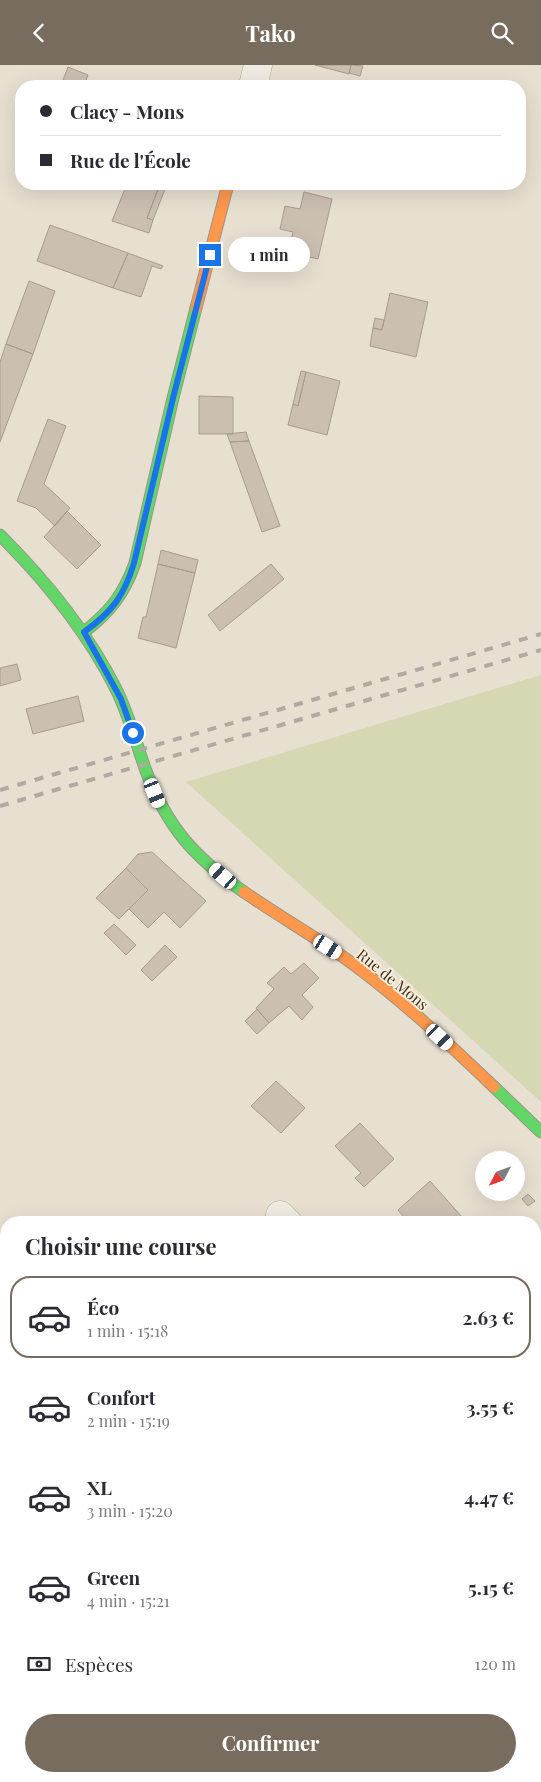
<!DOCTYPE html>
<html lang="fr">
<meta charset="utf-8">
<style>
body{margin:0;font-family:"Playfair Display",serif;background:#f7f7f7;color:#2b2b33;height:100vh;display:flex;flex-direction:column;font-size:19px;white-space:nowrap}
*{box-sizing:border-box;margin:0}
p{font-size:16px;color:#7c7c81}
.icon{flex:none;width:28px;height:28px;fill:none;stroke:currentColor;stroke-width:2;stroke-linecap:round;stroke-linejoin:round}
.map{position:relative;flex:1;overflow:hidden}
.side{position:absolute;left:0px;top:1151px;width:541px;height:566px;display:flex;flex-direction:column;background:#fff;border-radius:20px 20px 0 0;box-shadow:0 5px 20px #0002}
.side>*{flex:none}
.top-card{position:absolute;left:15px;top:15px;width:511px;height:110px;border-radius:20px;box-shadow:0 5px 20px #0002;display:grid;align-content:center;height:110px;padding:0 25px;background:#fff}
.needle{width:32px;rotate:229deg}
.controls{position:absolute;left:475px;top:1086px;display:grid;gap:10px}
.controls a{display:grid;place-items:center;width:50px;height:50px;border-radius:50%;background:#fff;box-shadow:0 5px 20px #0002;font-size:25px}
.end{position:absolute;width:22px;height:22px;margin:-11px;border:6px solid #1a73e8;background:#fff;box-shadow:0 0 0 2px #fff}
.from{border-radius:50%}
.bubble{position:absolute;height:35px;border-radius:18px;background:#fff;box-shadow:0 5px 20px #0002;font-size:16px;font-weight:700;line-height:35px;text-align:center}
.car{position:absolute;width:15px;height:30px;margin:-15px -8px;border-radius:6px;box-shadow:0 0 4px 1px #0007;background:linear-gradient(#fff 24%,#345 0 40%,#fff 0 76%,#345 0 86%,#fff 0)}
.top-card b{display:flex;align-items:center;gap:18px;height:48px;font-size:19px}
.top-card b+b{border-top:1px solid #e1e1e2}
.top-card i{width:12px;height:12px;background:#2b2b33}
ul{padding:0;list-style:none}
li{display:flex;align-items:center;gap:15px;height:82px;margin:0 10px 8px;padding:0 15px;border:2px solid transparent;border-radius:20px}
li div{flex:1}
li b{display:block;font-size:19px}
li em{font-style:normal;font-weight:700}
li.active{border-color:#786c5e}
li>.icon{width:45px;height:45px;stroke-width:1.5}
h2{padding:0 25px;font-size:22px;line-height:60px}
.pay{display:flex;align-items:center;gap:12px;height:55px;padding:0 25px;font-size:19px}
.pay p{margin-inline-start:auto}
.primary-button{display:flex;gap:10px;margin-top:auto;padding:10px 25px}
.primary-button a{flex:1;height:58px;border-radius:30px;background:#786c5e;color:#fff;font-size:20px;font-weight:700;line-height:58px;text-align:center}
header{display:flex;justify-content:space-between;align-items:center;height:65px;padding:0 25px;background:#786c5e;color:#fff;font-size:22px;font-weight:700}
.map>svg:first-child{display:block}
.green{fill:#d6d7b3}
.building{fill:#cbbfb2;stroke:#a89c90}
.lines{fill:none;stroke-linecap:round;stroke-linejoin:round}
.street-casing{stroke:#ada599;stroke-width:29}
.fast-casing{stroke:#9c958a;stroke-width:13}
.slow-casing{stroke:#9c958a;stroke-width:13}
.street{stroke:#efebe3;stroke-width:28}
.fast{stroke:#63d668;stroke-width:11}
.slow{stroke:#ff974d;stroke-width:11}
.rail{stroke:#afaaa2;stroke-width:4;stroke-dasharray:9 9;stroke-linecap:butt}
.route{stroke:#1a73e8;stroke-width:6}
.labels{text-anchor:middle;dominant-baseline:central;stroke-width:4;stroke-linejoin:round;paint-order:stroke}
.street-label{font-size:15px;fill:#3d2e20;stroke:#f7eed8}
</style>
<header><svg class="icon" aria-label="back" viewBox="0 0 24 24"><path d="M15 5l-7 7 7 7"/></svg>Tako<svg class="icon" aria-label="search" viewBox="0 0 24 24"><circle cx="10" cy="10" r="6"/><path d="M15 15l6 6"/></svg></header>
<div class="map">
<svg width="541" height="1717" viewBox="0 0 541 1717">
<rect width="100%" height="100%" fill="#e7e0d1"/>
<path class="green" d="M541 610V1037L186 717Z"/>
<path class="building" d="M315 0H351L349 9Z
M351 0 363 1 360 11 349 8Z
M68 2 88 10 84 21 63 15Z
M127 119H160L147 153 153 155 149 168 112 156Z
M160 119H167L153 155 147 153Z
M304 127 332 134 318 194 288 187 293 167 280 164 285 141 300 144Z
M50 160 128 188 113 223 37 196Z
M128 188 163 201 161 204 152 201 141 232 113 223Z
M29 216 55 226 33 289 6 279Z
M390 228 428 237 416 292 370 281 373 263 382 265Z
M375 253 384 255 382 265 373 263Z
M6 279 33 289 0 377V297Z
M301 306 306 307 298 341 293 339Z
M306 307 340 316 327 370 288 360 293 339 298 341Z
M199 331 233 332V369H199Z
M48 354 66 361 44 419 70 443 55 461 36 443 17 436Z
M246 367 249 376 230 377 227 369Z
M249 376 280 461 262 467 230 377Z
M67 446 101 480 77 504 44 472Z
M161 485 198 495 195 508 158 499Z
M158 499 195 508 176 583 138 573 143 552H146Z
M271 499 284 514 220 566 208 550Z
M17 599 21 615 0 621V603Z
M78 631 84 656 33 669 26 644Z
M152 787 206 836 180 863 164 847 148 863 129 844 148 825 126 803 138 789Z
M126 803 148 825 119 854 96 833Z
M114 859 136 880 126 890 104 868Z
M165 880 177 892 152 916 141 905Z
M304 898 319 913 302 930 313 942 302 955 289 941 269 958 256 943 274 924 267 918 284 902 291 909Z
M257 944 269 958 257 969 245 956Z
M276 1016 305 1043 281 1068 251 1041Z
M360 1058 394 1094 364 1122 355 1113 361 1108 335 1081Z
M430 1116 462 1152 456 1158H417L411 1152 407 1156 398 1145Z
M528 1129 535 1136 528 1141 522 1134Z
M541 1297V1339L535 1330V1301Z
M541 1426V1471L535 1473V1428Z"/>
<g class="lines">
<g class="street-casing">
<path id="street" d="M253 21 258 0
M280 1150 288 1158
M535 1261 541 1256
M319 1711 322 1717"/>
</g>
<g class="fast-casing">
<path id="fast" d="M0 470C46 516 87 566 116 624 129 650 136 678 146 706 167 762 195 793 244 827
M84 567C110 547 124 529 135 498L173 333 196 243
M494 1022 541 1067"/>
</g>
<g class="slow-casing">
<path id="slow" d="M196 243 228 119
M244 827C280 852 318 873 353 899 403 936 449 979 494 1022"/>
</g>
<use href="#street" class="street"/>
<use href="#fast" class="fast"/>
<use href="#slow" class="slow"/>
<path class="rail" d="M0 725 541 569
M0 741 541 585"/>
</g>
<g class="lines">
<path class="route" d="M133 668 121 634 84 567C112 547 124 531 134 498L173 333 210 190"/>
</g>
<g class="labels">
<g class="street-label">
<text transform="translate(393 914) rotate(39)">Rue de Mons</text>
</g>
</g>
</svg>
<div class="controls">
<a><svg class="needle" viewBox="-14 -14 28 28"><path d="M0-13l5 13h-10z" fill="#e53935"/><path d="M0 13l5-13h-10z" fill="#7c7c81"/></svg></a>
</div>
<i class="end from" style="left:133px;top:668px"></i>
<i class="end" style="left:210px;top:190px"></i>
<div class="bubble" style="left:228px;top:172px;width:82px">1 min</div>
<i class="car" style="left:155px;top:728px;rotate:158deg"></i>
<i class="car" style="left:223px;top:811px;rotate:311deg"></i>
<i class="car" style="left:328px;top:882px;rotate:123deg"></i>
<i class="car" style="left:440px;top:972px;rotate:133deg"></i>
<div class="top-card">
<b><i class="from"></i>Clacy - Mons</b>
<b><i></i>Rue de l'École</b>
</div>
<section class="side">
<h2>Choisir une course</h2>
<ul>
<li class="active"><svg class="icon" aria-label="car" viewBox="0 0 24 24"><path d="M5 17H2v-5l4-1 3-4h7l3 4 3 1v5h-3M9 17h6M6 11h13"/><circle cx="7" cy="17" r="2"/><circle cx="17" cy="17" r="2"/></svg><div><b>Éco</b><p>1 min · 15:18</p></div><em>2.63 €</em></li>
<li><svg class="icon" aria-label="car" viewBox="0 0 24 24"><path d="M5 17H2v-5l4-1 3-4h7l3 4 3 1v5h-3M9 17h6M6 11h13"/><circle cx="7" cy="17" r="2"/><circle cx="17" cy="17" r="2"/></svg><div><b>Confort</b><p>2 min · 15:19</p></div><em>3.55 €</em></li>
<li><svg class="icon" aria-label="car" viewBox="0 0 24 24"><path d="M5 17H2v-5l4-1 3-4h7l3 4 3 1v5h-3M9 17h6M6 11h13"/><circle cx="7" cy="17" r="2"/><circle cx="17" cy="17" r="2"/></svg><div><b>XL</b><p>3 min · 15:20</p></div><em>4.47 €</em></li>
<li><svg class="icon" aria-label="car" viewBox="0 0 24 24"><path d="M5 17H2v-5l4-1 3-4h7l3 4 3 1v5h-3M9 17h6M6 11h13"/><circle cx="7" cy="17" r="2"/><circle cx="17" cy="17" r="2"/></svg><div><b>Green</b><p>4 min · 15:21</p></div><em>5.15 €</em></li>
</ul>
<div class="pay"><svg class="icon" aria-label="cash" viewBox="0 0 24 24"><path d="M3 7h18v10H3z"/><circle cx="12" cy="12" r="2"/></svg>Espèces<p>120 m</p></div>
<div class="primary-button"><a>Confirmer</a></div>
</section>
</div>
